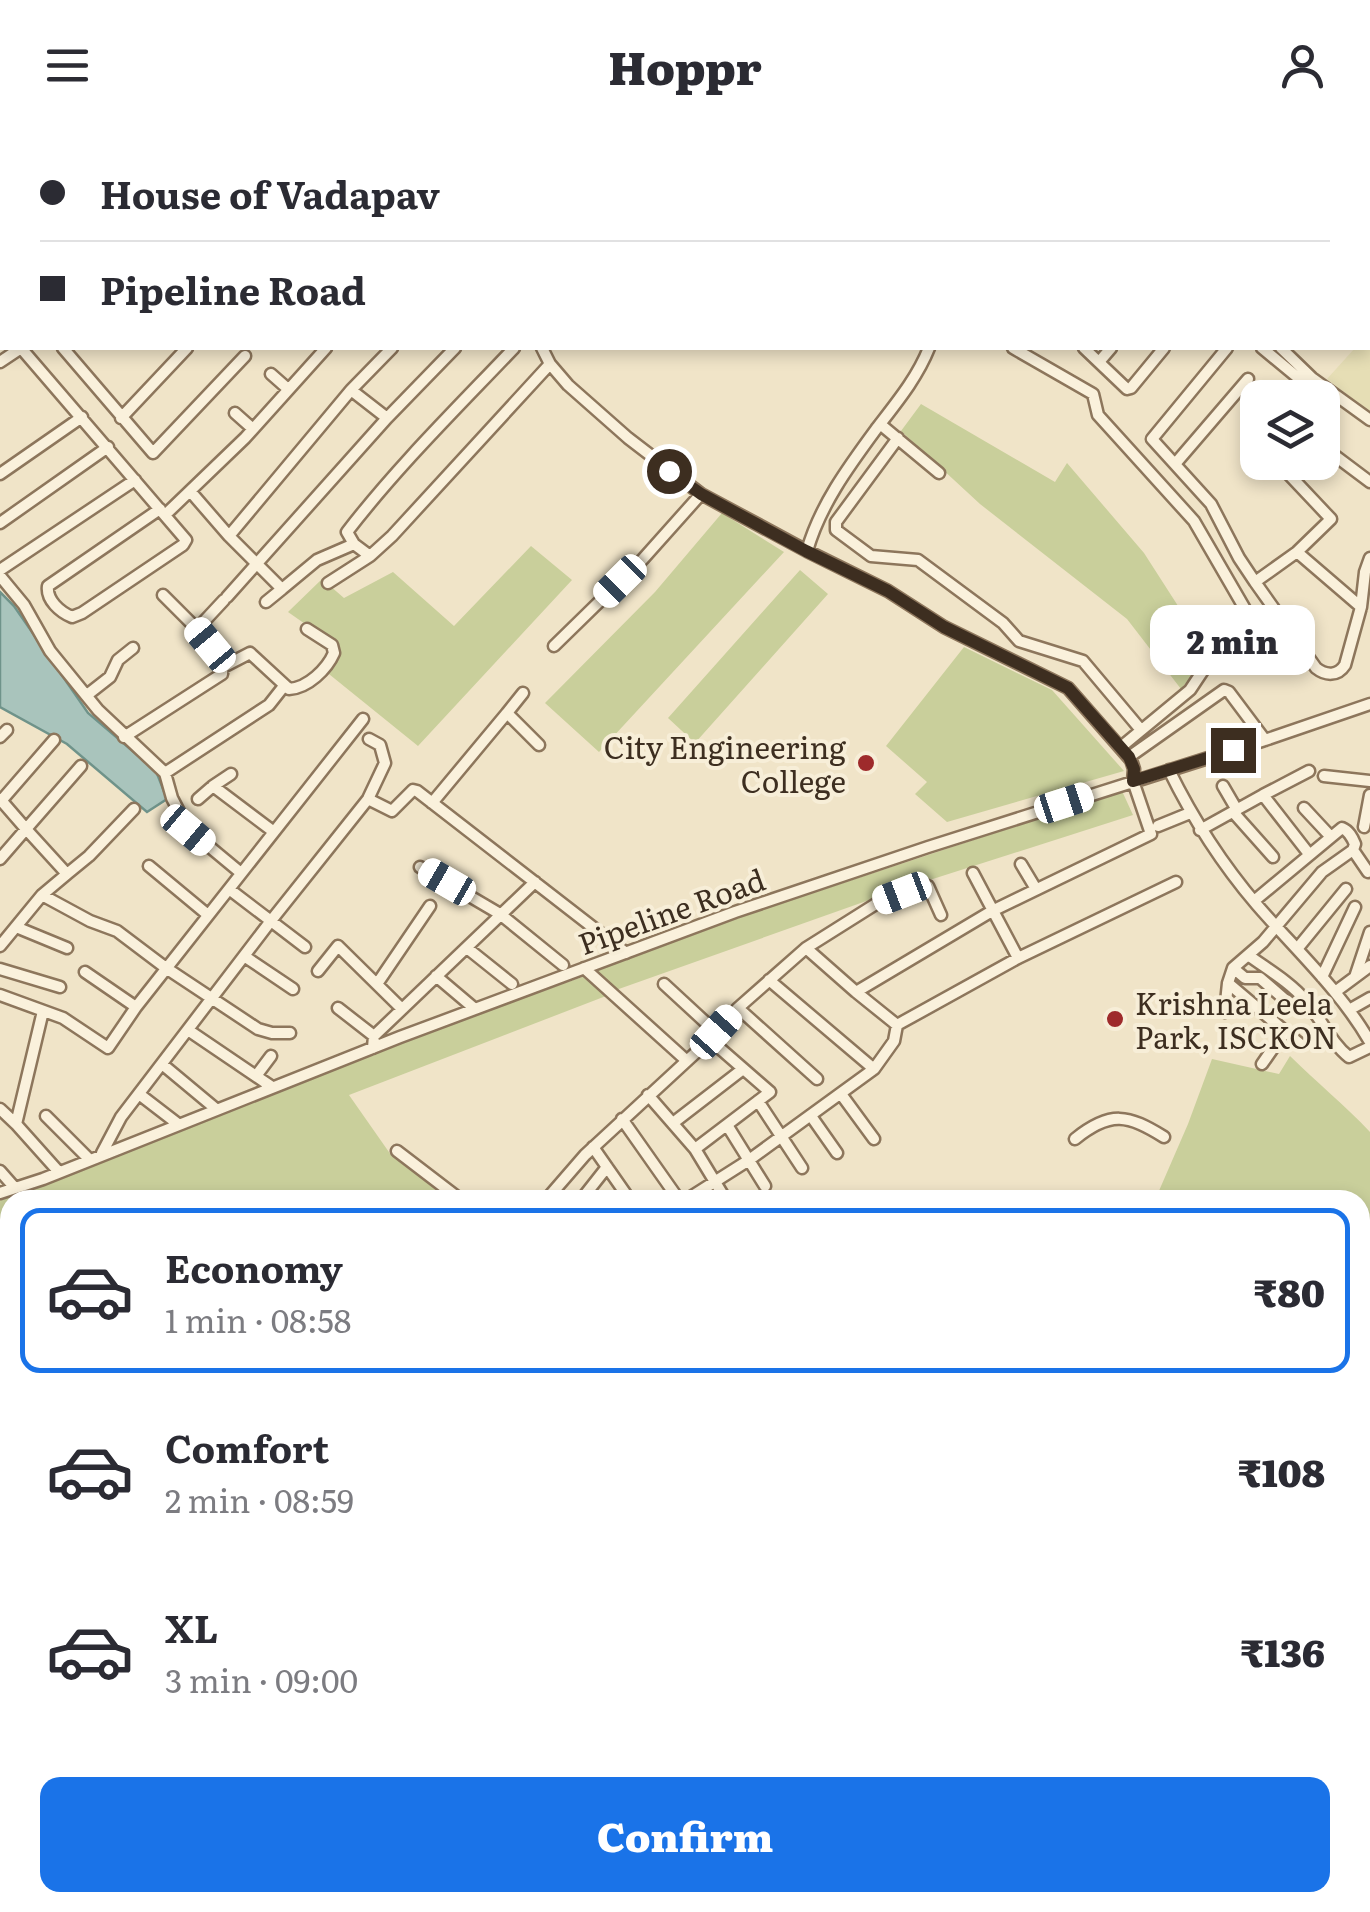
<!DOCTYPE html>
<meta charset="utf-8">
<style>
body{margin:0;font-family:Literata,serif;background:#f7f7f7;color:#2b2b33;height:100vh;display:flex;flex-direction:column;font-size:38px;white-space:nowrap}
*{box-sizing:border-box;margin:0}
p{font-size:32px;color:#7c7c81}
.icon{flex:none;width:55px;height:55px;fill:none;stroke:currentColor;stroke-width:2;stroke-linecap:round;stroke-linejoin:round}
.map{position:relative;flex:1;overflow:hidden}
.details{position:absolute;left:0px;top:1060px;width:1370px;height:722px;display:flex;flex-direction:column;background:#fff;border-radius:30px 30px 0 0;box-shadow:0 5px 15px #0003}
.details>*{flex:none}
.hud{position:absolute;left:0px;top:0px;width:1370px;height:220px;box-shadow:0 5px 15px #0003;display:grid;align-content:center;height:220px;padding:0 40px;background:#fff}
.controls{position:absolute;left:1240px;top:250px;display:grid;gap:20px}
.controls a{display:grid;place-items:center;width:100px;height:100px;border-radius:20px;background:#fff;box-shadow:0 5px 15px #0003;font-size:50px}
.end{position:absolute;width:45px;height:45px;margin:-22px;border:12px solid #3d2e20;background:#fff;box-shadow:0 0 0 5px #fff}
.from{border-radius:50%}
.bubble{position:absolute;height:70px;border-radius:20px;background:#fff;box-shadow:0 5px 15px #0003;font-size:32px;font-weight:800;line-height:70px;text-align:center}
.car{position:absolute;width:30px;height:60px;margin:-30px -15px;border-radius:12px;box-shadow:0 0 8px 2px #0007;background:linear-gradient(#fff 24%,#345 0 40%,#fff 0 76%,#345 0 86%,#fff 0)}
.hud b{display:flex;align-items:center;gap:35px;height:95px;font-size:38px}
.hud b+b{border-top:2px solid #e1e1e2}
.hud i{width:25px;height:25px;background:#2b2b33}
ul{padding:18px 0 0;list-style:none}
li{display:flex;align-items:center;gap:30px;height:165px;margin:0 20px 15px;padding:0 20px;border:5px solid transparent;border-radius:20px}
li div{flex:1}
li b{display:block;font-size:38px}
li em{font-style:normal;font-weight:800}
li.on{border-color:#1a73e8}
li>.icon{width:90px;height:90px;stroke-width:1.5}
.cta{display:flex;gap:20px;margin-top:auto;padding:20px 40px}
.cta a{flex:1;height:115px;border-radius:20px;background:#1a73e8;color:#fff;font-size:40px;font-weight:800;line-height:115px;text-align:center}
header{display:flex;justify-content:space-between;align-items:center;height:130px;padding:0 40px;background:#fff;font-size:45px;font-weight:800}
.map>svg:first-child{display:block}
.farmland{fill:#e6deb5}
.green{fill:#c9cf9b}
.water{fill:#a9c4bc;stroke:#6f938a;stroke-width:2.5}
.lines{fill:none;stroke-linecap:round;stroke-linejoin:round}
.minor-casing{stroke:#8d765c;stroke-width:15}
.major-casing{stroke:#5b4430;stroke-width:19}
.highway-casing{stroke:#5b4430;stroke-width:20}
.minor{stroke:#faf1dc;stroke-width:10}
.major{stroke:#f3d9a0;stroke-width:14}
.highway{stroke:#e0a458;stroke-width:15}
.rail{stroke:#3d2e20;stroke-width:2.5;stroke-dasharray:18 18;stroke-linecap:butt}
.route{stroke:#3d2e20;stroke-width:12}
.poi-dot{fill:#9e2a2b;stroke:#f7eed8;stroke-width:4}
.labels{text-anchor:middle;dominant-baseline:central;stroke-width:8;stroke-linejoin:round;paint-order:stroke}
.poi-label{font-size:30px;fill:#3d2e20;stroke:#f7eed8;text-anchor:end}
.street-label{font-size:30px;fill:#3d2e20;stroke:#f7eed8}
</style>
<header><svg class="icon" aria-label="menu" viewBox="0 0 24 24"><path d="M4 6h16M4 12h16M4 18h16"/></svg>Hoppr<svg class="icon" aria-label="person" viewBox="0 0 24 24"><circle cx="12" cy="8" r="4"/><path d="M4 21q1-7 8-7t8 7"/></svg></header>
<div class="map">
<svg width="1370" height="1782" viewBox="0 0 1370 1782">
<rect width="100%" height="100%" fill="#f0e4c8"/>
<path class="farmland" d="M1368 138 1370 139V282L1327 249 1355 218H1368Z"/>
<path class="green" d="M921 274 1055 352 1067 333 1144 423 1207 521 1196 540 1181 559 1127 489 980 374 901 301Z
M722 383 784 422 599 622 545 573 655 462Z
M531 416 572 450 418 616 319 536 338 517 288 482 322 449 344 468 393 442 454 496Z
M800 440 828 464 695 613 668 588Z
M964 517 1052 560 1124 641 947 692 915 664 927 652 886 616Z
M1122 661 1133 685 889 763 616 860 596 841 752 783Z
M585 846 606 866 349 965 391 1025 450 1070H10V1096L0 1097V1068L320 941Z
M1290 926C1316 952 1345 975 1370 1002V1226L1360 1233V1070H1155L1188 994 1212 929 1279 944Z"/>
<path class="water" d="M0 462 14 476 88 583 156 641 167 669 147 682 67 614 0 577Z"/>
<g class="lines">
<g class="minor-casing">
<path id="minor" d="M85 0 89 2
M406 0 408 2
M786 0 789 2
M975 0 978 2
M1099 0 1101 2
M72 2 74 0
M132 2 134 0
M226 2 228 0
M335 2 337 0
M382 2 384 0
M431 2 432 0
M568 2 570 0
M1291 2 1292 0
M1368 23 1370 16
M0 34 2 36
M0 83 2 80
M0 97 2 99
M0 190 2 194
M21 218 186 410 183 415 82 483 72 487C60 482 46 470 48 456L160 379
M63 218 153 323 245 226
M514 218C457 278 397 337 347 402L354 414 370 426 392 406 550 234
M542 218 550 234 568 255 628 308 701 364 807 421 888 461 944 497 1068 558 1131 630 1134 639 1133 651 1151 704 992 781 856 862
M1013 218 1093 264 1098 285 1194 391 1256 498 1214 524 1190 560 1121 617
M1084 218 1127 259 1131 258 1164 218
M1227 218 1152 309 1211 374 1239 428 1255 452 1297 422 1331 389 1281 336 1284 332
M1262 218 1308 256 1307 268
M1281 218 1312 248 1370 290
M0 232 21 218
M1099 232 1111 218
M271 244 288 259
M351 260 392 218
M235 283 253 299
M121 288 187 218
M880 294 939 343
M898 308 836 392V400L871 426 918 430 1003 493 1019 511 1083 531 1141 600
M1322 316 1370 352
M1175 334 1248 249
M0 344 82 287
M190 361 229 406 282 459 266 472
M165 385 245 308 326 218
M0 393 108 317
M229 406 351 260 387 288
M807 421C820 375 849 336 877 298 897 272 917 248 929 218
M1297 422 1361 477
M0 440 135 350
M0 446 24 475 50 521 98 580 165 643 269 575 284 556
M1255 452 1316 538C1326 546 1338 546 1345 535L1361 477 1365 442 1370 428
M328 453 370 426
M282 459 317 430 354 414
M227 467 387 288 455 218
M197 499 224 470
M554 516 643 429 701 364
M223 537 250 523 289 559C308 558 327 539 334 523L332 515 307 499
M523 563 507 583 539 615
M87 565 110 547 118 530 133 518
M0 607 7 600
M124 607 222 544 223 531 197 499 163 465
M1129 627 1224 560 1229 562 1265 610
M1169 640C1193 689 1222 734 1257 775 1296 820 1340 860 1370 912
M165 643 172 668 188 699 241 743
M1324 646 1370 651
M213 656 231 644
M1223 656 1237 680
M1263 665 1309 641
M0 669 26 699 81 636
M198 669 213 656 274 702
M368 669 392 681 413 660 417 661 626 823
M1 671 54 610
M432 673 507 583
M1304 678 1331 707
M1233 682 1273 727
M1158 696 1190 683
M1364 697 1370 665
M1200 700 1263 665 1309 724
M1353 720 1368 742
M0 729 26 699 67 744 42 765 0 816
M1021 734 1036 759
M149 736 208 785
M420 737 500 784 563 835
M973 743 1018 828
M67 744 89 726 134 679
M229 759 305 817
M42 765 90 791 117 801 166 838 258 899 272 903H290
M16 797 67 818
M467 818 512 854
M806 818 856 862 897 895
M1297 819 1346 759
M1248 825C1267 839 1290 852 1305 870 1321 888 1331 913 1349 927L1370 917
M244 826 293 859
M584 838 687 931
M1233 838 1245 848H1260L1290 874
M0 839 60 857
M318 841 338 816 402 879
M85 842 136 877
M436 846 475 879
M1322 847 1355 777
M1355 847 1370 802
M769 850 874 939
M1228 853 1300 914
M377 854 430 776
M664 854 716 902
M1335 862 1370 836
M0 865 63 888 108 918 136 877 363 589
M338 878 374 906
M738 878 817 949
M1349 880 1370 868
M43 881 16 994 58 1041
M1225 882 1228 853 1233 838 1263 812 1322 742 1353 720 1355 714C1352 707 1349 701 1342 698L1254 771
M188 900 272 957
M373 918 374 906 535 752
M162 934 216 979
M1262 934 1285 901
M256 946 271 926
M139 964 178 994
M841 964 874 1009
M648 965 695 1019 726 1070
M758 971 802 1038
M0 979 16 994
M46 986 89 1029
M811 986 837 1023
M622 989 679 1070
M673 993 743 939
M727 995 765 1056
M1075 1009C1111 980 1128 985 1164 1007
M593 1017 630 1070
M695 1019 770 962 716 915
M397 1021 461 1070
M102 1023 121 987 270 792 368 669 385 633 380 615 369 609
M0 1041 15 1058
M0 1063 43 1049 400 907 735 782 928 717 1265 610 1370 574
M546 1070 585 1025 703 916 738 878 806 818 879 772 924 755 928 756 941 785
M581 1070 607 1037
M686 1070 749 1030 874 939 894 911 897 895 1018 828 1176 752
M1370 1232 1365 1235 1370 1243
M0 1241 10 1227
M1360 1280 1370 1273
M1 1304 10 1314
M1360 1322 1370 1316
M0 1386 10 1376
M1360 1399 1370 1392
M0 1426 10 1436
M1360 1461 1370 1468
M1360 1512 1370 1496
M0 1537 10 1526
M0 1657 10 1699
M1360 1746 1370 1755
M81 1772 83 1782
M213 1772 231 1782
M290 1772 294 1782
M322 1772 343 1782
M418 1772 423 1782
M1032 1772 1044 1782
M1151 1772 1161 1782
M1263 1772 1269 1778
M507 1777 516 1782
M957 1781 958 1782
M31 1782 41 1772
M130 1782 164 1772
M583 1782 593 1772
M675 1782 688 1772
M751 1782 762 1772
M1116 1782 1123 1772
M1165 1782 1173 1772
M1222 1782 1229 1772
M1360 1782 1370 1762"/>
</g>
<g class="major-casing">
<path id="major" d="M0 1194 10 1198
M632 1772 638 1782"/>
</g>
<g class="highway-casing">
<path id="highway" d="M823 0 833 2
M927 0 938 2
M1368 100 1370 101
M1368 119 1370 120"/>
</g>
<use href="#minor" class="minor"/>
<use href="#major" class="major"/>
<use href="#highway" class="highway"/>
<path class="rail" d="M853 0 864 2
M897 0 909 2
M1368 115 1370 116"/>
</g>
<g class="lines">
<path class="route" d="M669 341 701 364 806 421 888 461 944 497 1068 558 1129 627 1134 639 1133 651 1233 620"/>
</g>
<g class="poi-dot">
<circle cx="866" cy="633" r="10"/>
<circle cx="1115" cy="889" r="10"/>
</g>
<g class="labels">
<g class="poi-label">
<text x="846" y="616">City Engineering<tspan x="846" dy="34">College</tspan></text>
<text x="1135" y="872" text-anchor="start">Krishna Leela<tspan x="1135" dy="34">Park, ISCKON</tspan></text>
</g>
<g class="street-label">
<text transform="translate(671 780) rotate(-20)">Pipeline Road</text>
</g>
</g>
</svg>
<div class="controls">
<a><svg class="icon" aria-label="layers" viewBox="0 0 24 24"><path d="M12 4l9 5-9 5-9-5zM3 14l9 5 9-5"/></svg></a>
</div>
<i class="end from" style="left:669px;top:341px"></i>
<i class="end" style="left:1233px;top:620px"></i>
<div class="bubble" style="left:1150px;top:475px;width:165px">2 min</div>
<i class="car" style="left:620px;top:451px;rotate:225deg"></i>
<i class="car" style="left:210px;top:515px;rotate:320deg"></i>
<i class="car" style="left:1064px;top:673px;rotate:72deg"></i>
<i class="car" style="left:188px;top:700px;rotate:130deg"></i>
<i class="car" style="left:447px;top:752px;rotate:300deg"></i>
<i class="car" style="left:902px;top:763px;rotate:249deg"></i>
<i class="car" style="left:716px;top:902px;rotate:42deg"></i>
<div class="hud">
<b><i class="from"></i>House of Vadapav</b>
<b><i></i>Pipeline Road</b>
</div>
<section class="details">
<ul>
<li class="on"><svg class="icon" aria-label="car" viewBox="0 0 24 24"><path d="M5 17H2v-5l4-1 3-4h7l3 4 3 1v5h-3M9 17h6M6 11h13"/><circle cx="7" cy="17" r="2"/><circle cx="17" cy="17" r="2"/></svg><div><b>Economy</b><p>1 min · 08:58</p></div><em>₹80</em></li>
<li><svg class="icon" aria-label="car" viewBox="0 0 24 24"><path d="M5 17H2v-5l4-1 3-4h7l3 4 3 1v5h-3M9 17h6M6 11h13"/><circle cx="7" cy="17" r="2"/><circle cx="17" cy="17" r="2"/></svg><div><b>Comfort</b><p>2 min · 08:59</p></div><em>₹108</em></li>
<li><svg class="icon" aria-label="car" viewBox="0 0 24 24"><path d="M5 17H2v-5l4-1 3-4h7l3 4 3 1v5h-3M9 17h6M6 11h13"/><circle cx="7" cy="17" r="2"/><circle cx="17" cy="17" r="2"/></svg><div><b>XL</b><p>3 min · 09:00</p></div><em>₹136</em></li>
</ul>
<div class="cta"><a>Confirm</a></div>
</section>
</div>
